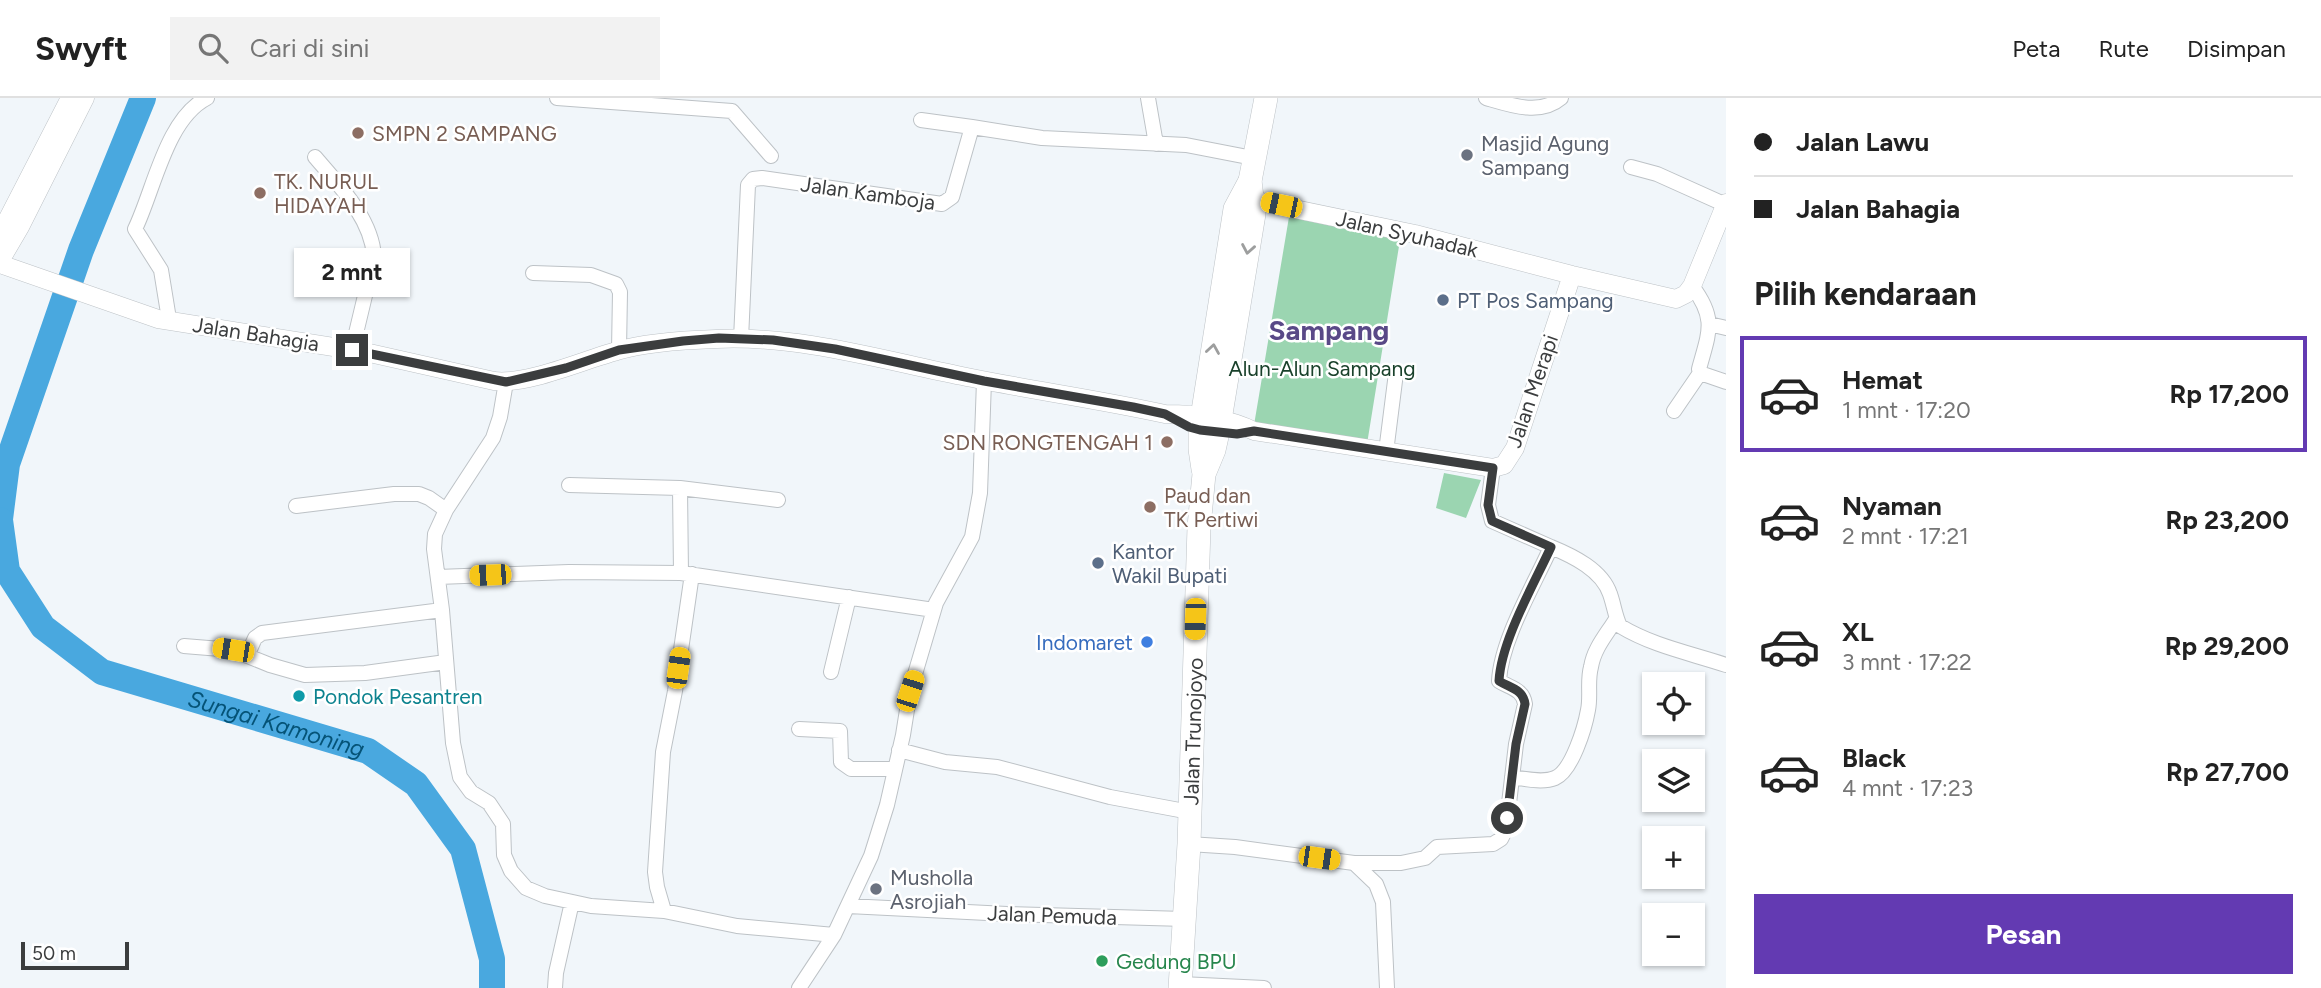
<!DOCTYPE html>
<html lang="id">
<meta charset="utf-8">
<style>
body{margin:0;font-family:Figtree,sans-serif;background:#f2f2f2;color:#222;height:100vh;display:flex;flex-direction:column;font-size:26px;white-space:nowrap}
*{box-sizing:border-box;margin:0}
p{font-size:23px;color:#767676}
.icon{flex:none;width:38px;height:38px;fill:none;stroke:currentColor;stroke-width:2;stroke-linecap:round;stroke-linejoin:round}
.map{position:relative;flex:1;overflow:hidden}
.sheet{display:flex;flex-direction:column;background:#fff;width:595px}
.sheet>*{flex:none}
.guide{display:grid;align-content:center;height:154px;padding:0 28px;background:#fff}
.controls{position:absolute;left:1642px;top:574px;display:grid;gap:14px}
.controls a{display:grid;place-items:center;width:63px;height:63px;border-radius:0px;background:#fff;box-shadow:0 2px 5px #0004;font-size:35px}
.scale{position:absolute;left:21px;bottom:18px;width:108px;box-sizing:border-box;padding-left:7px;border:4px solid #3b3d3e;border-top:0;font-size:19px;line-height:24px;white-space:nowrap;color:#3b3d3e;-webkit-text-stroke:5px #fff;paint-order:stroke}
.end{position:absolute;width:32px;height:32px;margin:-16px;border:9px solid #3b3d3e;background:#fff;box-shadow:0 0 0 4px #fff}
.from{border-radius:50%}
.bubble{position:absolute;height:49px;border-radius:0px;background:#fff;box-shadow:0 2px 5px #0004;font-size:23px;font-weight:700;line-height:49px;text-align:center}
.car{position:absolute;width:21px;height:42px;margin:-21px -10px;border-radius:9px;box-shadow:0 0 5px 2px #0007;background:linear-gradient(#f5c518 24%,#345 0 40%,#f5c518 0 76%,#345 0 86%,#f5c518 0)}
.guide b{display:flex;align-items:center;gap:24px;height:66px;font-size:26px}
.guide b+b{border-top:2px solid #e0e0e0}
.guide i{width:18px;height:18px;background:#222}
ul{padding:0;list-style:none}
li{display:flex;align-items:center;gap:21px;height:116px;margin:0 14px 10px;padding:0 14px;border:4px solid transparent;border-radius:0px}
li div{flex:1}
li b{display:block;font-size:26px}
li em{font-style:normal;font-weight:700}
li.active{border-color:#633ab2}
li>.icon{width:63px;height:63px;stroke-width:1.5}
h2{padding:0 28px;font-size:32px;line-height:84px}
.button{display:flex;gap:14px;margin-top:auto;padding:14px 28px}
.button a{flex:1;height:80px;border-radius:0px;background:#633ab2;color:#fff;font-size:28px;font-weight:700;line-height:80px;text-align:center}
header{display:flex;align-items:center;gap:42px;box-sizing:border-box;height:98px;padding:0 35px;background:#fff;border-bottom:2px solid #e0e0e0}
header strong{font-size:33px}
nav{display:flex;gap:38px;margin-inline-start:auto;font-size:24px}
.search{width:490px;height:63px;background:#f2f2f2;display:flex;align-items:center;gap:18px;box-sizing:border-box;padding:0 24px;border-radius:0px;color:#767676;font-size:26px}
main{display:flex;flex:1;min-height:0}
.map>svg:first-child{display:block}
.green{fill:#9bd5b1}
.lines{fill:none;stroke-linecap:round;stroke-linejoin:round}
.river{stroke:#49a8df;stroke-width:26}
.minor-casing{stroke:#bdc2c6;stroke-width:16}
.tertiary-casing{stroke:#bdc2c6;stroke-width:19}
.trunk-casing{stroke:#bdc2c6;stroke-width:24}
.minor{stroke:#fff;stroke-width:14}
.tertiary{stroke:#fff;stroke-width:18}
.trunk{stroke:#fff;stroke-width:23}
.oneway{stroke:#9d9e9e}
.route{stroke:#3b3d3e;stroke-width:9}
.education-dot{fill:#8d6e63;stroke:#fff;stroke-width:2.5}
.worship-dot{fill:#6b7280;stroke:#fff;stroke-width:2.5}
.service-dot{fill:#5c6f8a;stroke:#fff;stroke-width:2.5}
.shop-dot{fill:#3f7fe0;stroke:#fff;stroke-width:2.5}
.culture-dot{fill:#0f9aa8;stroke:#fff;stroke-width:2.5}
.leisure-dot{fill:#2e9e5b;stroke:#fff;stroke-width:2.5}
.labels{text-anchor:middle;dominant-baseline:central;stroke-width:5;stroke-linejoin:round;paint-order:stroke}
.education-label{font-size:21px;fill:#785e54;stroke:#fff;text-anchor:start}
.worship-label{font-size:21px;fill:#5b616d;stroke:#fff;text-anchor:start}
.street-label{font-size:21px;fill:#3b3d3e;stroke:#fff}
.service-label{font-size:21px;fill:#4e5e75;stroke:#fff;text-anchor:start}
.park-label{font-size:21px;fill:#19412b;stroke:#fff}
.shop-label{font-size:21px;fill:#366cbe;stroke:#fff;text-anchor:end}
.culture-label{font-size:21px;fill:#0d838f;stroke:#fff;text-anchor:start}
.leisure-label{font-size:21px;fill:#27864d;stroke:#fff;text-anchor:start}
.water-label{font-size:23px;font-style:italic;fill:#055377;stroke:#fff}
.district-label{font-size:28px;font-weight:bold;fill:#594987;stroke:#fff}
</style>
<header>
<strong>Swyft</strong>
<div class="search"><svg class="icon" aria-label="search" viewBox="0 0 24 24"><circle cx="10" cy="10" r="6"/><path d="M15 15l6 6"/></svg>Cari di sini</div>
<nav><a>Peta</a><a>Rute</a><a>Disimpan</a></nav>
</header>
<main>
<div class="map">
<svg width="1726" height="890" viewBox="0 0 1726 890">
<rect width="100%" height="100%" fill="#f1f6fa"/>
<path class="green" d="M1289 119 1400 142 1367 346 1254 327Z
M1444 375 1481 382 1466 420 1436 410Z"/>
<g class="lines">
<g class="river">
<path d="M0 421 7 366 81 152 143 0"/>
<path id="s1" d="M0 422 7 473 43 529 102 574 368 653 416 686 463 751 492 861V890"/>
</g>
<g class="minor-casing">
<path id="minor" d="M557 0 732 13 771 58
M1148 0 1156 46
M1486 0C1510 7 1540 18 1561 0
M921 22 972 29
M315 59C339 87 373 122 374 160L352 252
M1631 69 1657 76 1726 107
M533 175 591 177 616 186 620 194 619 252
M1692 188C1717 221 1709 234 1699 271L1700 275 1726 284
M169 221 161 172 135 131C154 92 166 21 207 0
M1709 226 1726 230
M741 241 748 87 753 81 762 80 942 106 952 99 972 29 1042 40 1186 47 1253 60
M506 284 500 319 493 340 446 412 435 436 434 451 442 512 453 645 460 679 471 694 489 705 503 726 504 757 511 773 526 790 545 798 591 808 664 813 737 828 834 837
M1674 313 1700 275
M1386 354 1396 275
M569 387 680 390
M296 408 394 396H419L429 400 446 412
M1551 449C1573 458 1602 472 1610 496 1614 507 1615 518 1620 528 1653 548 1690 555 1726 567
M681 475 680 390 778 402
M438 479 569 474 681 475 934 512
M184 548 233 552 270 567 305 577 365 575 446 564
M247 558 255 540 262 535 442 512
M831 574 849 499
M799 631 840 633 841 664 851 671H895
M899 652 945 664 997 669 1110 699 1190 714
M1512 679C1525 681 1543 685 1555 680 1572 673 1585 629 1588 612 1591 598 1587 583 1591 569 1594 550 1607 536 1616 521
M1189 746 1235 749 1354 765H1401L1425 760 1437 749 1493 746 1501 741 1506 731 1516 646 1525 606C1523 591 1510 590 1499 583 1501 542 1534 487 1551 449L1492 423 1488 407 1493 370
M1354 765 1376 786 1383 804 1387 890
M848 808 1007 816 1185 821
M664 813 657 789 655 774 663 654 675 593 692 476
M1181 886 1264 890
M555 890 556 875 572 804
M799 890 834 837 871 758 887 707 903 637 910 593 936 505 972 439 980 395 984 283"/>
</g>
<g class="tertiary-casing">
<path id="tertiary" d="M1242 100 1415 136 1572 177 1676 201 1686 196 1692 188 1726 105
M0 136 70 0
M0 163 20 129 85 0
M0 166 158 221 365 254 494 283C528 287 583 262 617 253 647 244 685 242 716 241 799 237 882 262 962 278 1029 292 1097 301 1165 316 1195 316 1226 319 1254 333L1493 370 1504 367 1515 350 1572 177"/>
</g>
<g class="trunk-casing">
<g id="trunk">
<path d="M1203 371 1200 351V332L1235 111 1250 83"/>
<path id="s2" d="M1180 890 1189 746 1199 429 1204 376 1214 352 1218 334 1254 116 1250 83 1266 0"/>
</g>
</g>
<use href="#minor" class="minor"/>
<use href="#tertiary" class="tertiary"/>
<use href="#trunk" class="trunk"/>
</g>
<defs><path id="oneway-chevron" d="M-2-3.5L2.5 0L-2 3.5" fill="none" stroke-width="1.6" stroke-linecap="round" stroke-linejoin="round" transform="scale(1.75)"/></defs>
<g class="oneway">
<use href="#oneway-chevron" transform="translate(1248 151) rotate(100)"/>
<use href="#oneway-chevron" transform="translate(1213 251) rotate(-81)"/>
</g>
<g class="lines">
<path class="route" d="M352 252 506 284 566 270 619 252 683 243 719 240 773 242 835 251 984 283 1133 309 1165 316 1189 329 1200 332 1237 336 1254 333 1493 370 1488 407 1492 423 1551 449C1534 486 1501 543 1499 583 1510 590 1523 591 1525 606L1516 646 1507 720"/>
</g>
<g class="education-dot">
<circle cx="358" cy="35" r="7"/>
<circle cx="260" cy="95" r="7"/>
<circle cx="1167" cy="344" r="7"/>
<circle cx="1150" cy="409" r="7"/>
</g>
<g class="worship-dot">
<circle cx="1467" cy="57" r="7"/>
<circle cx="876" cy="791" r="7"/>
</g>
<g class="service-dot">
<circle cx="1443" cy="202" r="7"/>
<circle cx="1098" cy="465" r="7"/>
</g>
<circle class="shop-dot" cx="1147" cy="544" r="7"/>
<circle class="culture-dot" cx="299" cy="598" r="7"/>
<circle class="leisure-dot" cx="1102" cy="863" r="7"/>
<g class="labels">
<g class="education-label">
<text x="372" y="35">SMPN 2 SAMPANG</text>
<text x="274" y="83">TK. NURUL<tspan x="274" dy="24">HIDAYAH</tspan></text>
<text x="1153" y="344" text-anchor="end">SDN RONGTENGAH 1</text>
<text x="1164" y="397">Paud dan<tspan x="1164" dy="24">TK Pertiwi</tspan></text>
</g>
<g class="worship-label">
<text x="1481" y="45">Masjid Agung<tspan x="1481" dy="24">Sampang</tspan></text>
<text x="890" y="779">Musholla<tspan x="890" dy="24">Asrojiah</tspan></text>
</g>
<g class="street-label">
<text transform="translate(868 95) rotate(8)">Jalan Kamboja</text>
<text transform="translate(1407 136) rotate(13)">Jalan Syuhadak</text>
<text transform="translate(256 236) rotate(9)">Jalan Bahagia</text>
<text transform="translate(1532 293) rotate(-71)">Jalan Merapi</text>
<text stroke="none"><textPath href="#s2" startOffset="257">Jalan Trunojoyo</textPath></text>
<text transform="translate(1052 817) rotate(2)">Jalan Pemuda</text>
</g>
<g class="service-label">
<text x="1457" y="202">PT Pos Sampang</text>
<text x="1112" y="453">Kantor<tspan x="1112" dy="24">Wakil Bupati</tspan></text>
</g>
<g class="park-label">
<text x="1322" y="270">Alun-Alun Sampang</text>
</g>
<g class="shop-label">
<text x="1133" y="544">Indomaret</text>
</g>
<g class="culture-label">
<text x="313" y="598">Pondok Pesantren</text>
</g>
<g class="leisure-label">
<text x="1116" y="863">Gedung BPU</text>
</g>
<g class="water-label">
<text stroke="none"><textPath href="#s1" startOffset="374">Sungai Kamoning</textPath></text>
</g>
<g class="district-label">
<text x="1329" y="232">Sampang</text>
</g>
</g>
</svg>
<div class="controls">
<a><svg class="icon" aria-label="locate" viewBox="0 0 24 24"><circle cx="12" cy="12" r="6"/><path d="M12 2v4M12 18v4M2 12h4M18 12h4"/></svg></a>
<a><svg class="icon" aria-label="layers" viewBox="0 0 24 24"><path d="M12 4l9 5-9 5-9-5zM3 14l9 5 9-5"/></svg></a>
<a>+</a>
<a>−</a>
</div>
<div class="scale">50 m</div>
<i class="end from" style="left:1507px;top:720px"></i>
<i class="end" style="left:352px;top:252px"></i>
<div class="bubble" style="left:294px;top:150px;width:116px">2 mnt</div>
<i class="car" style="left:1281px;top:107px;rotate:282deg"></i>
<i class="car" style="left:490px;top:477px;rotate:268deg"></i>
<i class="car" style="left:1195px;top:521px;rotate:182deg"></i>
<i class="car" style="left:233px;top:552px;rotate:279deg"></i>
<i class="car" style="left:678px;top:570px;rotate:8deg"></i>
<i class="car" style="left:910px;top:593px;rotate:18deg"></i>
<i class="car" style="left:1319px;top:760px;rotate:98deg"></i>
</div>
<section class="sheet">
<div class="guide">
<b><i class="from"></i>Jalan Lawu</b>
<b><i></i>Jalan Bahagia</b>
</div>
<h2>Pilih kendaraan</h2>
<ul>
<li class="active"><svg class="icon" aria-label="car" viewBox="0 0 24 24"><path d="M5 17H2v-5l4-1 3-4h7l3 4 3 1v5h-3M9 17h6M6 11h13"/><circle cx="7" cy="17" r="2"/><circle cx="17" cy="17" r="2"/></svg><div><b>Hemat</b><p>1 mnt · 17:20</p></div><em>Rp 17,200</em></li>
<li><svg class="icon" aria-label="car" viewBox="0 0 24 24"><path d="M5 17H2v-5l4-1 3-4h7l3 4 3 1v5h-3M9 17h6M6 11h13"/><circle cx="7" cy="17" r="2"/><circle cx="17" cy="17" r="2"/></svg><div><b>Nyaman</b><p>2 mnt · 17:21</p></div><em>Rp 23,200</em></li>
<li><svg class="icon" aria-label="car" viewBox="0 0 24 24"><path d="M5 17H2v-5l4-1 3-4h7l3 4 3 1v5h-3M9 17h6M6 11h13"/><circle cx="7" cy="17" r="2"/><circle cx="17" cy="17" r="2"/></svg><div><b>XL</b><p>3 mnt · 17:22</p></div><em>Rp 29,200</em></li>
<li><svg class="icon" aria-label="car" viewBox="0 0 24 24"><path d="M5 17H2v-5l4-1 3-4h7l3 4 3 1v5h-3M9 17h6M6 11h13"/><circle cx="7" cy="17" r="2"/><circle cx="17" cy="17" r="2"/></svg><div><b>Black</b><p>4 mnt · 17:23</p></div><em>Rp 27,700</em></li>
</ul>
<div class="button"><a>Pesan</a></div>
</section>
</main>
